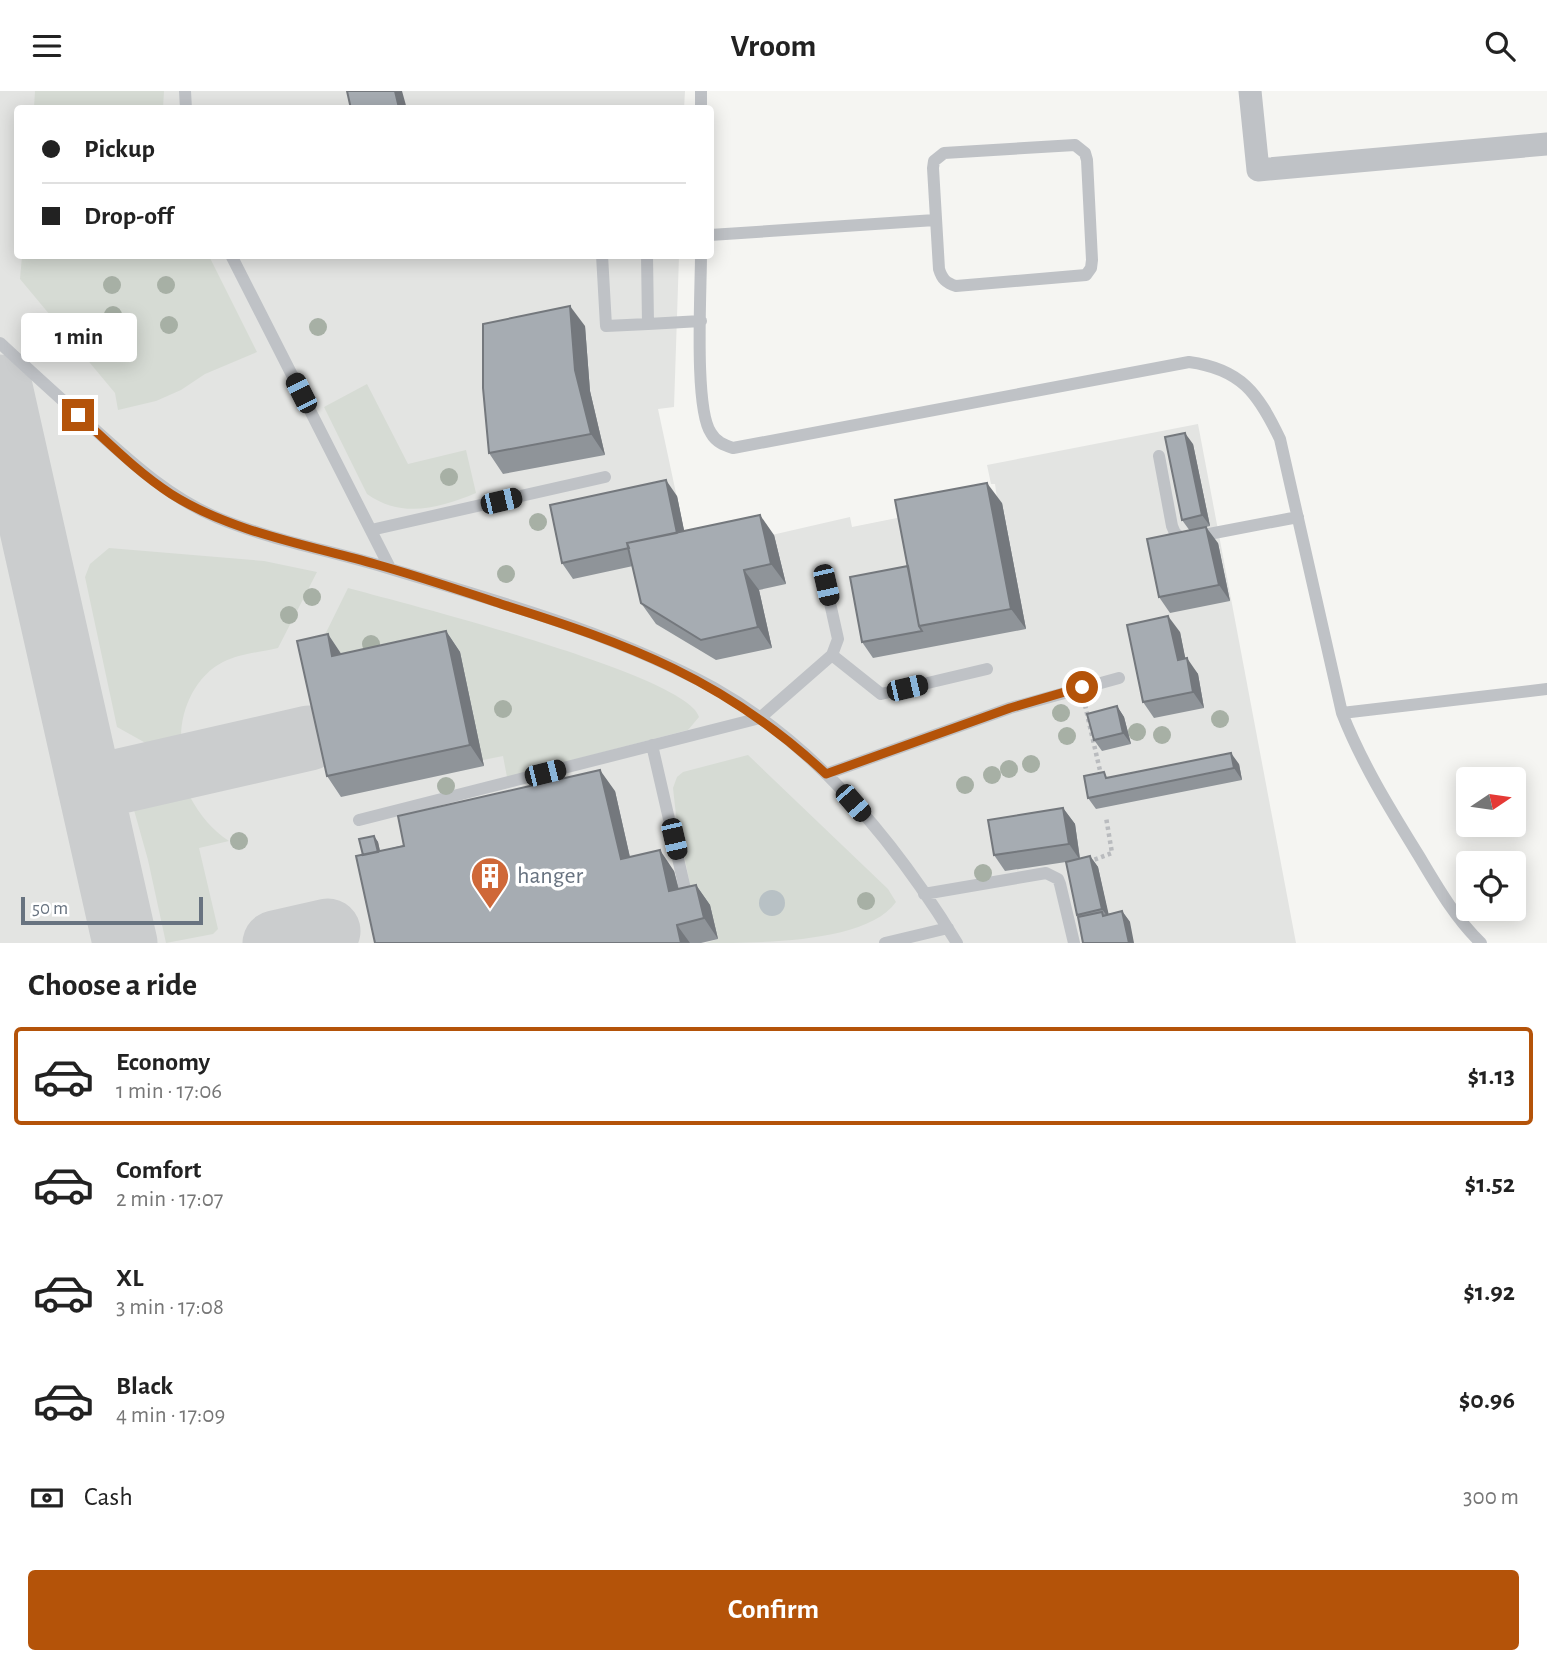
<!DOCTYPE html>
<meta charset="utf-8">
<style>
body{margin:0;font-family:"Alegreya Sans",sans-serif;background:#f2f2f2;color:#222;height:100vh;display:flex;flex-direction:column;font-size:26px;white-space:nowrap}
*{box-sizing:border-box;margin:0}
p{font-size:23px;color:#767676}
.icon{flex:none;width:38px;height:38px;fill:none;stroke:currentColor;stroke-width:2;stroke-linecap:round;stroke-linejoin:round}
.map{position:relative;height:852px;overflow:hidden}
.details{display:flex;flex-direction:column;background:#fff;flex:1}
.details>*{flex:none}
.banner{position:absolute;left:14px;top:14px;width:700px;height:154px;border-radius:7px;box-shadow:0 4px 18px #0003;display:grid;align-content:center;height:154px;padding:0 28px;background:#fff}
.needle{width:46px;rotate:77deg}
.fabs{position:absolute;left:1456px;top:676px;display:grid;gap:14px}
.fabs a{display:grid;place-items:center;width:70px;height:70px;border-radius:7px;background:#fff;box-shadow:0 4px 18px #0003;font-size:35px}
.scale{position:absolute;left:21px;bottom:18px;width:182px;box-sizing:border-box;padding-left:7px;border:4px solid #687380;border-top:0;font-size:19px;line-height:24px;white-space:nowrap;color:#687380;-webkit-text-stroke:5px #fff;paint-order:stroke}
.end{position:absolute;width:32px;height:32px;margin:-16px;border:9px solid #b45309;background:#fff;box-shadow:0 0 0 4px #fff}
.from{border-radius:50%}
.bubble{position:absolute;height:49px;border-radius:7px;background:#fff;box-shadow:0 4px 18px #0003;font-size:23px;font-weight:700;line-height:49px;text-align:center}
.car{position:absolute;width:21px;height:42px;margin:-21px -10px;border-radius:9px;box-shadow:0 0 5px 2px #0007;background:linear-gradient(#222 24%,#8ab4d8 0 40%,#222 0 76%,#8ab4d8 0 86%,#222 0)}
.banner b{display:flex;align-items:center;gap:24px;height:66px;font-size:26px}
.banner b+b{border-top:2px solid #e0e0e0}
.banner i{width:18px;height:18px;background:#222}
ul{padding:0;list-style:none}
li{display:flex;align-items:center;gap:21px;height:98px;margin:0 14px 10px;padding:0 14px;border:4px solid transparent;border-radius:7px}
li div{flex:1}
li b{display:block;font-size:26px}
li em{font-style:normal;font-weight:700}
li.on{border-color:#b45309}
li>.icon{width:63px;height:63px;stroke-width:1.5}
h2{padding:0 28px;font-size:32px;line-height:84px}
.pay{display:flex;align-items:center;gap:18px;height:77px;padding:0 28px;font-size:26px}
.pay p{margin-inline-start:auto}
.primary-button{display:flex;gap:14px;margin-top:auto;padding:14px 28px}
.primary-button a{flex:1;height:80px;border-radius:7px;background:#b45309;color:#fff;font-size:28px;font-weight:700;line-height:80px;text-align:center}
header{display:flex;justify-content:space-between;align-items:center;height:91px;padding:0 28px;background:#fff;font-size:32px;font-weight:700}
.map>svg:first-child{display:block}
.built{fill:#e3e4e2}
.green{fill:#d6dbd4}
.water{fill:#b8c1c5}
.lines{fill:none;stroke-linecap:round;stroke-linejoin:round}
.taxiway{stroke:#cbcdce;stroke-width:65}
.path{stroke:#b9bbbe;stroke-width:4.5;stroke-dasharray:3.5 3.5;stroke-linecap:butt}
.service{stroke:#bfc2c6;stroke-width:12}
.minor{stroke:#bfc2c6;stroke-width:23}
.tree{fill:#a7b0a5}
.wall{fill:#8f9499}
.shaded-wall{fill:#74787d}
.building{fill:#a6acb2;stroke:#74787d;stroke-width:2}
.route{stroke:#b45309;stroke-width:9}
.labels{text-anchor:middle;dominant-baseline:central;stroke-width:7;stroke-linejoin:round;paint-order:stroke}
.poi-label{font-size:24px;fill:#687380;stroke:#fff;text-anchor:start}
</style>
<header><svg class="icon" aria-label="menu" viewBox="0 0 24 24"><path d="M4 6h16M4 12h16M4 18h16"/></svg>Vroom<svg class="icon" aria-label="search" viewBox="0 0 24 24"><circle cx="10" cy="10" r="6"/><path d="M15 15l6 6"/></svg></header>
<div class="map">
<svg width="1547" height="852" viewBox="0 0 1547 852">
<rect width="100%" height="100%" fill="#f5f5f2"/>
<path class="built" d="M0 0H685L684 18H18V164L679 165 674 316 658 318 689 463 850 426 852 436 997 407 995 393H991L987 374 1198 333 1296 852H0Z"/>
<path class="green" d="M35 0H164L163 17H34Z
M22 165H209L257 261 205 283 181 299 156 310 118 319 115 302 20 188Z
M367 293 408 373 466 359 476 402C440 417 402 428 367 403L324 316Z
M109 457 264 470 317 481 278 557C261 561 239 563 223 571 193 586 177 626 182 657L160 660 117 636 85 486 90 473Z
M348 497C399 511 689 584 699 626L688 639 507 686 503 665 483 669 312 570Z
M748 664 888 798 896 811C867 852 760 852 706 852L718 848 695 818 676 724 673 697 677 686 683 681Z
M190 706C200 724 212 739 229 750L199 757 218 838 213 843 166 852 148 769 134 719Z"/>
<path class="water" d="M759 812a13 13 0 1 1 26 0a13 13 0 1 1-26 0Z"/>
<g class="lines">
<path class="taxiway" d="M0 296 125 852
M90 697 309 647
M275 852 328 840"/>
<path class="path" d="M1085 614 1101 684
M1088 771 1112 762 1106 726"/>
<path class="service" d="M185 0 186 18
M701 18V0
M1075 54 1085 62 1087 69 1092 169 1091 177 1086 184 956 195C946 192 942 188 939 178L933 77 934 70 944 62Z
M710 144 935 129
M231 164 390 477
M602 164 606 235 648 233
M647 164 648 233 701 230
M701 164C701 200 694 318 711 342 716 351 724 354 733 357L1189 271C1241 278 1258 302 1280 348L1342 622C1362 673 1390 718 1419 765 1437 795 1455 827 1481 852
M0 252C30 280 60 307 91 335 130 370 168 406 218 427 273 450 334 460 391 478 500 511 613 542 714 597 817 655 896 752 957 852
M1159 365 1172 435 1175 442 1183 448 1298 426
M371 439 605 386
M832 564 881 603 987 578
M1342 622 1547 598
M652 654 688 811
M826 683 1010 617 1119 587
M359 729 760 627 832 564 838 548 826 494
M924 803 1046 782 1058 788 1060 793 1074 852
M885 852 948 837"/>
<path class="minor" d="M1250 0 1258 79 1547 53"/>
</g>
<g class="tree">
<circle cx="112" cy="194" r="9"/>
<circle cx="166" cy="194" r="9"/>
<circle cx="113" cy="224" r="9"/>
<circle cx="169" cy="234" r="9"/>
<circle cx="318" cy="236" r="9"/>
<circle cx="449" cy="386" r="9"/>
<circle cx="538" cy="431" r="9"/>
<circle cx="506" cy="483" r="9"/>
<circle cx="312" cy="506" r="9"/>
<circle cx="289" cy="524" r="9"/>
<circle cx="371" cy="553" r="9"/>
<circle cx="503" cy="618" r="9"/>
<circle cx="1061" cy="622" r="9"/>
<circle cx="1220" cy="628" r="9"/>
<circle cx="1137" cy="641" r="9"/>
<circle cx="1162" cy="644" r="9"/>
<circle cx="1067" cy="645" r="9"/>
<circle cx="1031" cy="673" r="9"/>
<circle cx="1009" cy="678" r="9"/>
<circle cx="992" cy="684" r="9"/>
<circle cx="965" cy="694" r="9"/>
<circle cx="446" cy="695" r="9"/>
<circle cx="239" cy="750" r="9"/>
<circle cx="983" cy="782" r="9"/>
<circle cx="866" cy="810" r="9"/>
</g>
<path class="wall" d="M585 235 590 300 605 364 503 383 489 362Z
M1193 353 1210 435 1190 440 1182 429Z
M677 405 684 440 774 444 786 493 759 499 772 557 716 569 656 533 641 512 633 475 573 488 562 472Z
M1002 412 1026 538 873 567 862 551 908 475Z
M1218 452 1230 510 1170 522 1159 506Z
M446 540 460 561 484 675 341 706 327 685 341 563Z
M1180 541 1185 567 1198 583 1204 617 1154 627 1143 611Z
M1117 615 1124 626 1131 653 1102 660 1094 649Z
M1239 673 1242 689 1096 718 1088 707 1108 687Z
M615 700 630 766 674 780 679 798 696 794 710 814 718 848 701 852H375L363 764 374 745 378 751 380 760Z
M1063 717 1075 733 1080 767 1090 765 1098 776 1108 823 1122 820 1130 831 1079 826 1077 824 1066 771 1005 780 994 764Z"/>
<path class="shaded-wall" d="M395 0H402L407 18 399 17Z
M570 215 585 235 590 300 605 364 591 343 575 279Z
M1185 342 1193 353 1210 435 1202 424Z
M666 389 677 405 689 463 678 447Z
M987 392 1002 412 1026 538 1011 518Z
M760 424 774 444 786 493 771 473Z
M1206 436 1218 452 1230 510 1219 494Z
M744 479 759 499 772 557 758 536Z
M1168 525 1180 541 1189 585 1178 569Z
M446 540 460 561 484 675 470 654Z
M328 543 342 564 332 565Z
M1187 567 1198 583 1204 617 1193 601Z
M1117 615 1124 626 1131 653 1123 642Z
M1231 662 1239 673 1242 689 1234 677Z
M600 679 615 700 635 789 621 768Z
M1063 717 1075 733 1080 769 1069 753Z
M374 745 378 751 385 783 381 777Z
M660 759 674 780 684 821 669 800Z
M1090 765 1098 776 1110 829 1102 818Z
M696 794 710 814 718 848 704 827Z
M1122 820 1130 831 1134 852H1129Z
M677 834 690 852H681Z"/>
<path class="building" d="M347 0H395L399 17 395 18H351Z
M570 215 575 279 591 343 489 362 483 297V233Z
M1185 342 1202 424 1182 429 1165 346Z
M666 389 677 442 627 452 629 457 562 472 550 414Z
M987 392 1011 518 919 535 895 409Z
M760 424 771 473 744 479 758 536 701 549 641 512 627 452Z
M1206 436 1219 494 1159 506 1147 448Z
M908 475 919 535 922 540 862 551 850 486Z
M1168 525 1178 569 1187 567 1193 601 1143 611 1127 534Z
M446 540 470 654 327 685 297 550 328 543 332 565Z
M1117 615 1123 642 1094 649 1087 623Z
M1231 662 1234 677 1088 707 1084 685 1104 681 1106 687Z
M600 679 621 768 660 759 669 800 696 794 704 827 677 834 681 852H375L356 765 404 755 398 725Z
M1063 717 1069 753 994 764 988 729Z
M374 745 378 761 363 764 359 748Z
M1090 765 1102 818 1077 824 1066 771Z
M1122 820 1129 852H1083L1078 826 1102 821 1103 825Z"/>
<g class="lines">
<path class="route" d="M78 324C108 351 137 381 171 403 231 441 308 454 375 473 418 485 459 499 501 513 629 553 726 589 826 683L1010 617 1082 596"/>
</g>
<defs>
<g id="building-pin" transform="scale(2.0125)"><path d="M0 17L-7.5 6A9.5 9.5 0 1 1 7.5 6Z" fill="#cf6838" stroke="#fff"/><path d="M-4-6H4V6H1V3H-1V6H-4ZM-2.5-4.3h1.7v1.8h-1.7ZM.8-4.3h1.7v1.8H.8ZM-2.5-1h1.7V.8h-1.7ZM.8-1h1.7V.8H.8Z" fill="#fff"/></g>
</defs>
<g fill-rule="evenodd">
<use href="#building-pin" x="490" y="785"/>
</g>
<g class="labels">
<g class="poi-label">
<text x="517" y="785">hanger</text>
</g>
</g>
</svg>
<div class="fabs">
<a><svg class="needle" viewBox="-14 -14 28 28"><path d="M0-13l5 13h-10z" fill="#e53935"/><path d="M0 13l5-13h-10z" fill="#767676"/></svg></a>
<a><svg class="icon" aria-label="locate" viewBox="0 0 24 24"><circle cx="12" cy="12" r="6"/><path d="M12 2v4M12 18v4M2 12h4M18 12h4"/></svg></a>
</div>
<div class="scale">50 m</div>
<i class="end from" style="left:1082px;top:596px"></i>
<i class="end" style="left:78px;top:324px"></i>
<div class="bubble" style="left:21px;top:222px;width:116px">1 min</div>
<i class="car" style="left:301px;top:302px;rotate:333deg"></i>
<i class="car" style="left:501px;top:410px;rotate:77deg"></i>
<i class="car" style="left:826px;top:494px;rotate:167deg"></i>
<i class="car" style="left:907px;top:597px;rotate:77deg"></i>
<i class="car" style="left:545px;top:682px;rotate:76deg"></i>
<i class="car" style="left:853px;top:712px;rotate:139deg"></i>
<i class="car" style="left:674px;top:748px;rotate:167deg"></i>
<div class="banner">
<b><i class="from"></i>Pickup</b>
<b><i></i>Drop-off</b>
</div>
</div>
<section class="details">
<h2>Choose a ride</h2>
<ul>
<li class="on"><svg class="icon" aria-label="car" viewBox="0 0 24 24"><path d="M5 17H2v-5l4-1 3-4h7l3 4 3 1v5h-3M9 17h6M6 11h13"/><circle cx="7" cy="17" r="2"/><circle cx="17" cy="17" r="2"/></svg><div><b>Economy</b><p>1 min · 17:06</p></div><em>$1.13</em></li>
<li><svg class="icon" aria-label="car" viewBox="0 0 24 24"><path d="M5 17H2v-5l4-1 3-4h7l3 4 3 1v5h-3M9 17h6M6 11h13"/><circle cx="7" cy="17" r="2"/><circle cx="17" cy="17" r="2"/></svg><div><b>Comfort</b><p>2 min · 17:07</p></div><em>$1.52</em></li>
<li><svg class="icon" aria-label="car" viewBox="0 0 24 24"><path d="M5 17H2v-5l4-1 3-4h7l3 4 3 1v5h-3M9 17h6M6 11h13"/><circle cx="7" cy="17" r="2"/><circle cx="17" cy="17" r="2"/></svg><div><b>XL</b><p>3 min · 17:08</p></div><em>$1.92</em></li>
<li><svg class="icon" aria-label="car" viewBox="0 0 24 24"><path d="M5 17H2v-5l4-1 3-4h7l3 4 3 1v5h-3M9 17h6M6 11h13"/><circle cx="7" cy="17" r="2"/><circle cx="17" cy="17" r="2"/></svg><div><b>Black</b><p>4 min · 17:09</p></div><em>$0.96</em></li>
</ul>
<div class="pay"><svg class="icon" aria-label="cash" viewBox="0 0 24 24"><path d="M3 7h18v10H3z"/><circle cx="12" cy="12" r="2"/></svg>Cash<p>300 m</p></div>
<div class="primary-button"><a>Confirm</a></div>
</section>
